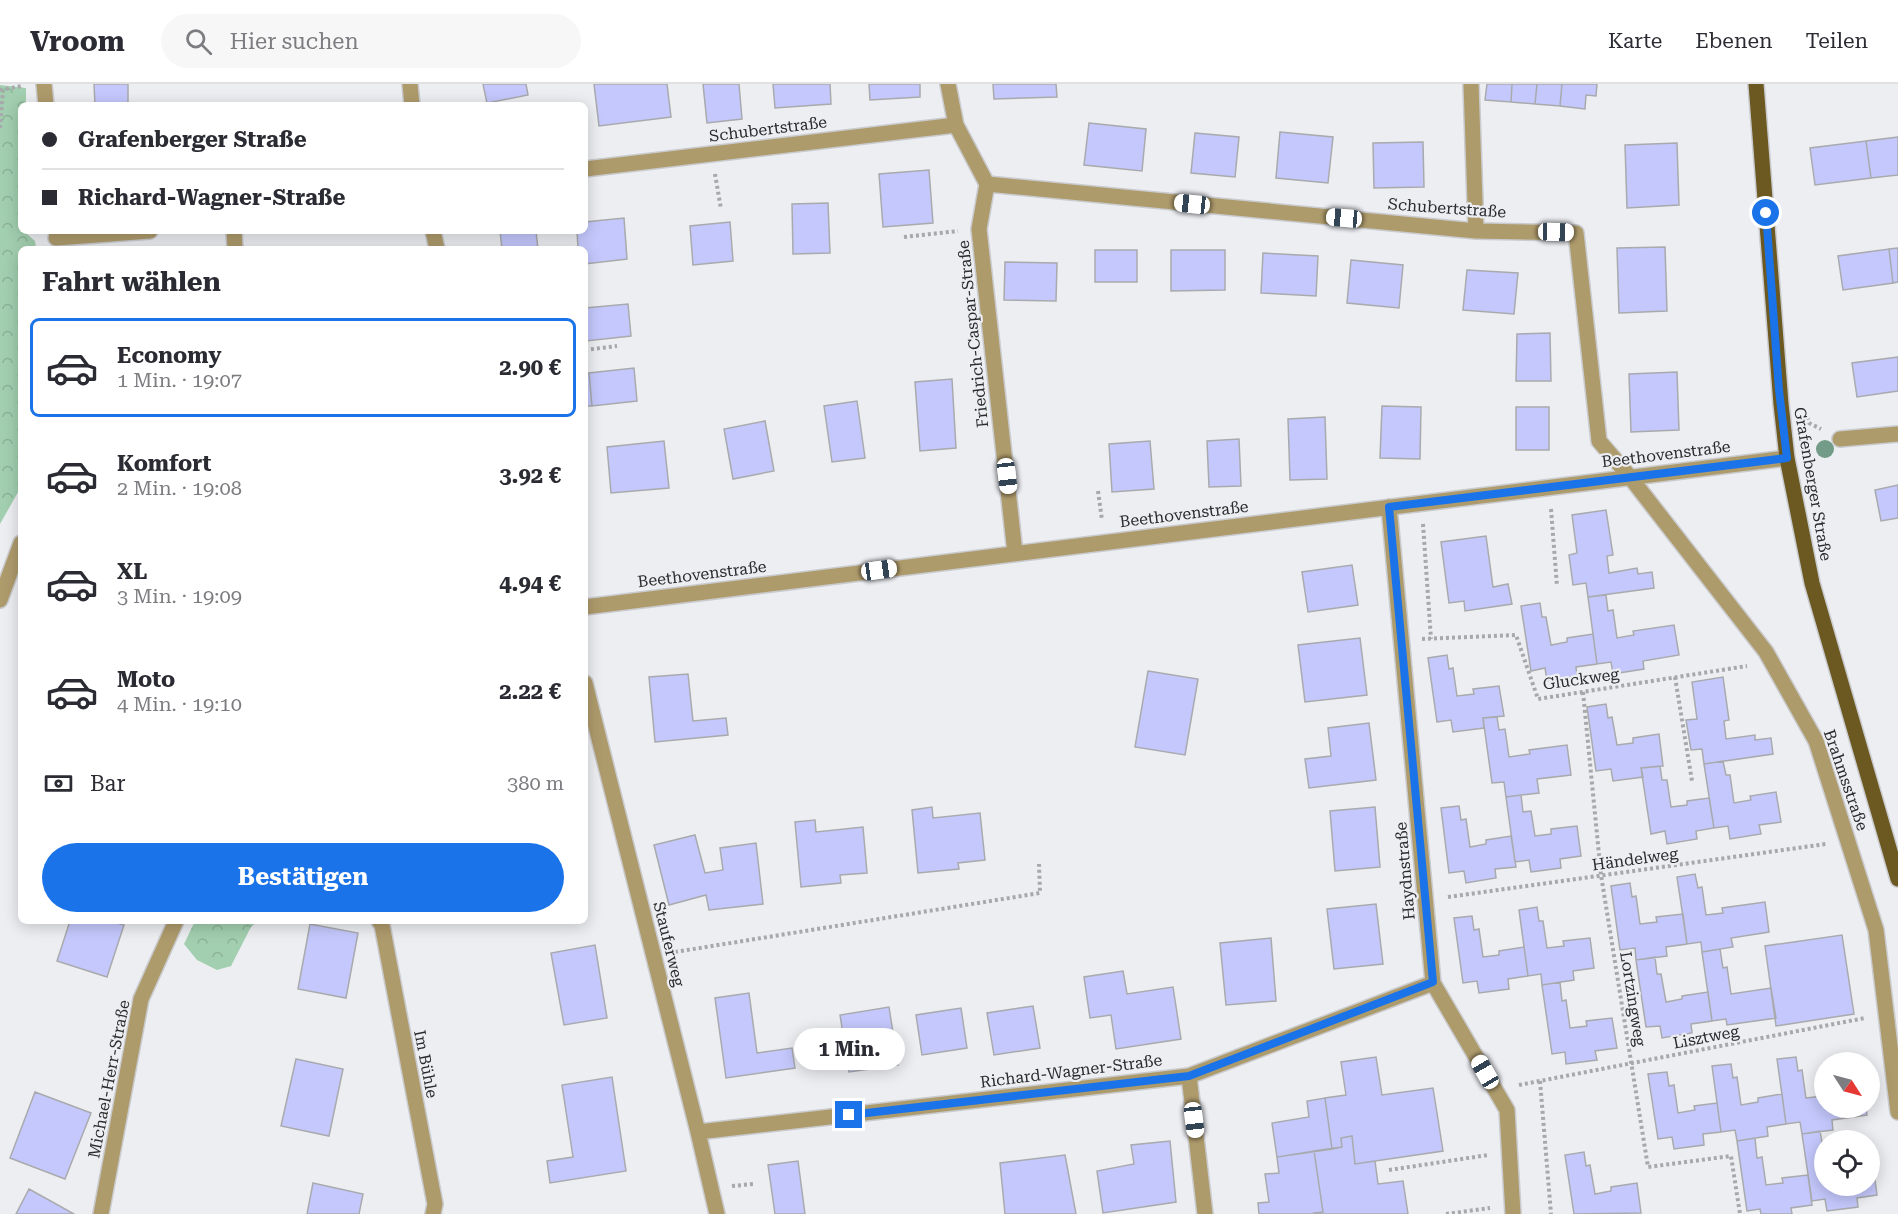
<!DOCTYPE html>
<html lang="de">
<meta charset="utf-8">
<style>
body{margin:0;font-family:"Roboto Serif",serif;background:#f7f7f7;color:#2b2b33;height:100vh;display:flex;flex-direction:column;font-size:22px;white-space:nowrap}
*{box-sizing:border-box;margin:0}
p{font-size:20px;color:#7c7c81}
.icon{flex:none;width:33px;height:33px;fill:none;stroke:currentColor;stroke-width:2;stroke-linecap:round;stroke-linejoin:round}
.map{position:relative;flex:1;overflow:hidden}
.drawer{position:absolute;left:18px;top:162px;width:570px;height:678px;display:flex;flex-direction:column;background:#fff;border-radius:9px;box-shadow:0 3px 15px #0003}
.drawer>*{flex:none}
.guide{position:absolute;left:18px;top:18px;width:570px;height:132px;border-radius:9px;box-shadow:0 3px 15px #0003;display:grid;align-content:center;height:132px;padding:0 24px;background:#fff}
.needle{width:39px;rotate:126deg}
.controls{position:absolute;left:1814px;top:968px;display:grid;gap:12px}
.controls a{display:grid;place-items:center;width:66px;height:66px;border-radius:50%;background:#fff;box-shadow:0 3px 15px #0003;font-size:30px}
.end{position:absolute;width:27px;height:27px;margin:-14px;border:8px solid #1a73e8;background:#fff;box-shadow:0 0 0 3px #fff}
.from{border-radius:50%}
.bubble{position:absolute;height:42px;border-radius:21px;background:#fff;box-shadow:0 3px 15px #0003;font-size:20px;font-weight:700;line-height:42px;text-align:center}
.car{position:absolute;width:18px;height:36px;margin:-18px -9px;border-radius:8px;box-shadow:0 0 4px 2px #0007;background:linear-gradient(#fff 24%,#345 0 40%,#fff 0 76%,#345 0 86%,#fff 0)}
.guide b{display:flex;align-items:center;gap:21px;height:57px;font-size:22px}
.guide b+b{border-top:2px solid #e1e1e2}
.guide i{width:15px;height:15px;background:#2b2b33}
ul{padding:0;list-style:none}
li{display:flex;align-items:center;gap:18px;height:99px;margin:0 12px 9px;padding:0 12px;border:3px solid transparent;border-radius:9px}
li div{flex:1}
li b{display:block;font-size:22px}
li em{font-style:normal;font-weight:700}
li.selected{border-color:#1a73e8}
li>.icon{width:54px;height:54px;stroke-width:1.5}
h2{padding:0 24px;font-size:27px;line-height:72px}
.pay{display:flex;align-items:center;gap:15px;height:66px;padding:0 24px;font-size:22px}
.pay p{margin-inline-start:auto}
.cta{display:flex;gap:12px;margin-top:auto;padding:12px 24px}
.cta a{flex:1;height:69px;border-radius:36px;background:#1a73e8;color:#fff;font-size:24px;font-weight:700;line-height:69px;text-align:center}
header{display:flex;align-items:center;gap:36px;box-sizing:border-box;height:84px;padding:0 30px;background:#fff;border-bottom:2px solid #e1e1e2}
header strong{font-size:28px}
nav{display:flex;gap:33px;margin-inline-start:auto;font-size:21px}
.search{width:420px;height:54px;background:#f7f7f7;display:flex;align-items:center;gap:15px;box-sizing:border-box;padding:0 21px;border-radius:33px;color:#7c7c81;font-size:22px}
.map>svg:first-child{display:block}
.park{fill:url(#park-crowns)}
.building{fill:#c4c8fc;stroke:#a9aaad;stroke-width:1.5}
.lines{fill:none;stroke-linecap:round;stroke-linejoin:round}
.street-casing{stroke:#cacbce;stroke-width:18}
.primary-casing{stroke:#cacbce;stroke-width:18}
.path{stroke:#a7a8ab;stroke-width:4;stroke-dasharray:3 3;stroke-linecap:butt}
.street{stroke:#ae9b6c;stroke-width:15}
.primary{stroke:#6c5821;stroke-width:15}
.tree{fill:#729c88}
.route{stroke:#1a73e8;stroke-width:8}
.labels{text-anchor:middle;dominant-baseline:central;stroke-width:4.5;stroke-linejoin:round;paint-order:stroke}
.street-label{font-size:16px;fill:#2a2b2c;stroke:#edeef2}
</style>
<header>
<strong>Vroom</strong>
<div class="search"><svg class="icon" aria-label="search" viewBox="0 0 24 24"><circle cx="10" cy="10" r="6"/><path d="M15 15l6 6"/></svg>Hier suchen</div>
<nav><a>Karte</a><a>Ebenen</a><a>Teilen</a></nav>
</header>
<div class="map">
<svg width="1898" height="1130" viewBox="0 0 1898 1130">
<defs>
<pattern id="park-crowns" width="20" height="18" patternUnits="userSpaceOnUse" patternTransform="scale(1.5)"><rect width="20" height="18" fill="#a2cfaf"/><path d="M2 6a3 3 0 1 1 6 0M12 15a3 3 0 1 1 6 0" fill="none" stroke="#8cb297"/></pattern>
</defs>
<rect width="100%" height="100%" fill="#edeef2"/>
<path class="park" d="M0 1 26 4V21H21V147H25L26 149 35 157 36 165H21V403L0 440Z
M195 837H258L251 843 231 882 217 886 197 876 184 860Z"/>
<path class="building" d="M94 0H128V21H95Z
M483 0H526L528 11 487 19Z
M594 0H667L671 33 599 42Z
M703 0H739L742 35 707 39Z
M773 0H830L831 20 775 24Z
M869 0H920V13L870 16Z
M993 0H1056L1057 13 994 15Z
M1487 0H1512L1511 18 1485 16Z
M1512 0H1537L1535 20 1511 18Z
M1537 0H1562L1560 22 1535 20Z
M1562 0H1597L1596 12 1586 11 1585 25 1560 22Z
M1089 39 1146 45 1142 87 1084 81Z
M1280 48 1333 53 1328 99 1276 94Z
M1195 49 1239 53 1235 93 1191 89Z
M1898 53V91L1871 94 1866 57Z
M1866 57 1871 94 1815 101 1810 64Z
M1423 58 1424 103 1374 104 1373 59Z
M1677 59 1679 121 1627 124 1625 61Z
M929 86 933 139 883 143 879 90Z
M828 119 830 169 793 170 792 120Z
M624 134 627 175 585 180V165H578L577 147H585V138Z
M730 138 733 177 693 181 690 142Z
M500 147H536L538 165H502Z
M1665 163 1667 227 1619 229 1617 164Z
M1898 164V198L1893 199 1889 165Z
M1889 165 1893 199 1843 206 1838 172Z
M1095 166H1137V198H1095Z
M1171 166H1225V206L1171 207Z
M1263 169 1318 172 1316 212 1261 209Z
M1351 176 1403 181 1399 224 1347 219Z
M1005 178 1057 179 1056 217 1004 216Z
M1467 186 1518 189 1514 230 1463 226Z
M628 220 631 252 586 257 585 224Z
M1550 249 1551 297H1516L1517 250Z
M1898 273V307L1857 313 1852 279Z
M634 284 637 317 592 322 589 289Z
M1677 288 1679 346 1631 348 1629 290Z
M585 289H589L592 322H585Z
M952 295 956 364 920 367 915 298Z
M857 317 865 374 832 378 824 322Z
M1382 322 1421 323 1420 375 1380 374Z
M1516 323H1549V366H1516Z
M1325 333 1327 395 1290 396 1288 335Z
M765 337 774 387 733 395 724 345Z
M1239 355 1241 402 1209 403 1207 357Z
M664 357 669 404 611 409 607 363Z
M1150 357 1154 405 1112 408 1109 360Z
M1898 401V434L1881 437 1875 406Z
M1606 426 1613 471 1607 472 1609 489 1637 484 1638 490 1652 488 1654 504 1588 513 1586 499 1573 501 1569 471 1577 469 1572 431Z
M1486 452 1493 503 1508 500 1512 520 1465 527 1464 517 1449 519 1441 458Z
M1352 481 1358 521 1308 528 1302 488Z
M1606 511 1608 527 1613 526 1617 554 1634 551 1633 547 1674 541 1679 571 1643 577 1644 585 1613 590 1611 578 1597 580 1588 513Z
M1540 519 1542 533H1546L1551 561 1567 558V554L1593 550 1597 580 1576 583 1577 592 1547 597 1545 584 1531 587 1521 522Z
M1360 554 1367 611 1305 618 1298 561Z
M1447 571 1449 585 1453 584 1457 612 1474 610 1473 605 1499 602 1504 632 1483 634 1484 644 1453 648 1451 636 1437 638 1428 574Z
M1148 587 1198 595 1185 671 1135 663Z
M688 590 693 637 726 634 728 651 655 658 649 593Z
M1723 593 1729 636 1724 637 1726 655 1755 651V656L1771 654 1773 670 1704 680 1702 665 1691 666 1686 636 1697 635 1692 598Z
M1606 620 1608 634 1612 633 1617 661 1633 659V654L1659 650 1663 682 1641 684 1643 693 1613 697 1611 685 1596 687 1587 623Z
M1497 633 1499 646 1505 645 1509 673 1530 670 1529 666 1567 661 1571 691 1537 695 1539 709 1506 713 1504 698 1492 699 1483 634Z
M1369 639 1376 696 1309 704 1305 675 1331 672 1328 644Z
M1723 677 1726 691H1730L1734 719 1751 716 1750 712 1776 708 1781 738 1759 741 1761 750 1730 755 1728 742 1714 744 1704 680Z
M1660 682 1662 696H1667L1671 723 1687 721V717L1709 714 1714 744 1696 747 1697 755 1667 760 1665 747 1651 750 1641 684Z
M1521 711 1523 728 1531 727 1535 752 1551 750V745L1577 742 1581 772 1560 775 1561 784 1531 788 1529 776 1515 778 1506 713Z
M1459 722 1461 736 1466 735 1470 763 1486 760V756L1511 752 1516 783 1495 785 1496 794 1466 799 1464 787 1449 789 1441 724Z
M932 723 933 734 980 729 985 776 958 779 959 785 918 789 912 726Z
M1375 723 1380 783 1335 787 1330 727Z
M815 736 816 748 863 743 867 789 840 791 841 799 801 803 795 738Z
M695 751 705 789 723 786 720 764 756 759 763 820 709 826 706 811 669 821 654 761Z
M1695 790 1698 804 1702 803 1706 831 1723 829 1722 824 1765 818 1769 848 1731 854 1733 863 1702 868 1701 858 1687 860 1677 793Z
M1630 799 1632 813 1636 812 1640 840 1657 838 1656 833 1683 830 1687 860 1666 863 1667 872 1636 876 1635 864 1620 866 1611 802Z
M1376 820 1383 880 1334 885 1327 825Z
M1537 823 1539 837H1543L1547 864 1564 862 1563 857 1590 854 1594 884 1573 887 1574 896 1542 901 1541 890 1528 892 1519 826Z
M1472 832 1474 846 1479 845 1483 873 1499 871V867L1524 863 1528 892 1508 895 1509 905 1479 909 1477 897 1463 899 1454 834Z
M70 837H110L124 841 107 893 57 877Z
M310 840 358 849 346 914 298 905Z
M1842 851 1854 930 1776 942 1765 862Z
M1271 854 1276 917 1226 921 1220 859Z
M595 861 607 934 564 941 551 869Z
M1720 865 1723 884 1727 883 1731 910 1771 904 1776 934 1727 941 1726 935 1712 937 1702 868Z
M1655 873 1657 890H1661L1666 918 1682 915V912L1708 908 1712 937 1691 940 1692 949 1662 954 1660 942 1646 943 1636 876Z
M1123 887 1127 910 1173 903 1181 955 1116 965 1111 931 1090 934 1084 893Z
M1560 898 1562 917 1566 916 1570 944 1587 942 1586 937 1612 934 1617 964 1595 967 1597 976 1566 980 1565 968 1552 970 1542 901Z
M749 909 757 969 792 964 795 984 726 994 715 914Z
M1033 922 1040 964 994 971 987 929Z
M889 923 898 981 849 988 840 931Z
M961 924 967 964 922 971 916 931Z
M1376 973 1382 1011 1433 1004 1443 1067 1355 1080 1352 1052 1341 1054 1342 1063 1332 1065 1325 1014 1346 1011 1341 978Z
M1796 973 1798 987 1802 986 1806 1014 1823 1012 1822 1007H1824V1023H1866L1867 1031 1832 1036 1833 1046 1802 1050 1800 1038 1786 1040 1777 975Z
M296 975 343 985 329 1052 281 1042Z
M1731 980 1733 994 1737 993 1741 1021 1758 1018V1014L1782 1010 1786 1040 1767 1043 1768 1052 1737 1057 1735 1046 1721 1048 1712 982Z
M1667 988 1669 1002 1674 1001 1678 1029 1695 1026 1694 1022 1717 1019 1721 1048 1703 1050 1704 1061 1674 1065 1672 1053 1658 1055 1648 990Z
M612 993 626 1087 550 1099 547 1077 573 1073 562 1001Z
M35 1008 91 1029 65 1095 10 1074Z
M1325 1014 1332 1065 1277 1073 1272 1039 1309 1033 1307 1017Z
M1820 1047 1823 1064H1824V1101H1869V1081H1873L1877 1111 1857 1114 1858 1123 1827 1127 1825 1115 1812 1117 1802 1050Z
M1352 1052 1355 1080 1375 1077 1378 1100 1403 1097 1408 1130H1315L1314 1129 1323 1128 1314 1067 1342 1063 1341 1054Z
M1755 1054 1757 1074 1762 1073 1766 1101 1783 1099 1782 1094 1808 1091 1812 1121 1791 1124 1792 1130H1761L1760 1125 1747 1127 1737 1057Z
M1170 1057 1176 1118 1103 1129 1097 1087 1134 1080 1131 1061Z
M1314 1067 1323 1128 1314 1129 1315 1130H1259L1258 1119 1269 1118 1265 1090 1279 1089 1277 1073Z
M1584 1068 1586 1082 1590 1081 1595 1110 1611 1107V1103L1637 1099 1641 1129 1574 1130 1565 1071Z
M1065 1071 1076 1130H1005L1000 1079Z
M798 1077 805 1130H775L768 1081Z
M313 1099 363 1110 359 1130H307Z
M29 1105 74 1130H16Z"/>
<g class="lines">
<g class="street-casing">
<path id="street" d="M44 0 46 21
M410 0 412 21
M948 0 956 41 987 100 979 145 1015 469
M1471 0 1476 147
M585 85 956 41
M987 100 1476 147 1576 149 1599 357 1630 393 1766 568 1816 657 1876 846 1898 1028
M234 147 235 165
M433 147 437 165
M56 154 150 147
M1840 355 1898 350
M1389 423 1433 899 1507 1026 1513 1130
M0 516 21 459
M585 523 1787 374
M585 599 698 1048 717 1130
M379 837 382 841 435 1120 433 1130
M1189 992 1205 1130
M698 1048 1189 992 1433 899
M101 1130 141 915 176 837"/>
</g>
<g class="primary-casing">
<path id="primary" d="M1756 0 1781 320 1787 374 1812 499 1898 795"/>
</g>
<path class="path" d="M0 6 22 2
M0 44 3 7
M715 90 721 125
M904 153 958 147
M585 266 617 262
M1807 333 1809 339 1821 345
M1098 407 1102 436
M1551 425 1557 502
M1423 440 1431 555
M1422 555 1516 551 1538 615 1747 582
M1675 593 1692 697
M1583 608 1601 791 1648 1083 1731 1072 1740 1130
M1448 813 1826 760
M675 868 1040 809 1039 780
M1540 997 1551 1130
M1519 1001 1865 934
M1389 1086 1488 1071
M732 1102 753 1100
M1446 1130 1490 1124"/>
<use href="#street" class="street"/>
<use href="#primary" class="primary"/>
</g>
<circle class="tree" cx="1825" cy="365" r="9"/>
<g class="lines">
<path class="route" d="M849 1031 1189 992 1433 898 1389 423 1787 374 1779 306 1766 129"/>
</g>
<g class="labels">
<g class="street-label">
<text transform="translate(768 45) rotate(-7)">Schubertstraße</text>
<text transform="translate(1447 124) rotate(4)">Schubertstraße</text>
<text transform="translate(973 250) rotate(-96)">Friedrich-Caspar-Straße</text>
<text transform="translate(1666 370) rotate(-7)">Beethovenstraße</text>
<text transform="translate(1813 400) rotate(80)">Grafenberger Straße</text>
<text transform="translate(1184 430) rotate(-7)">Beethovenstraße</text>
<text transform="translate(702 490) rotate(-7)">Beethovenstraße</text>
<text transform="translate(1581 595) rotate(-8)">Gluckweg</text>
<text transform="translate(1846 696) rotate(71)">Brahmsstraße</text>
<text transform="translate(1635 775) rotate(-8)">Händelweg</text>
<text transform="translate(1405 787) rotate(-95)">Haydnstraße</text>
<text transform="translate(669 860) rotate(76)">Stauferweg</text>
<text transform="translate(1633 915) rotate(81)">Lortzingweg</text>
<text transform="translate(1706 953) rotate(-11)">Lisztweg</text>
<text transform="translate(426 980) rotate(79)">Im Bühle</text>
<text transform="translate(1071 987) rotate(-7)">Richard-Wagner-Straße</text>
<text transform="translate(109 995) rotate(-79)">Michael-Herr-Straße</text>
</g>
</g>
</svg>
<div class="controls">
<a><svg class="needle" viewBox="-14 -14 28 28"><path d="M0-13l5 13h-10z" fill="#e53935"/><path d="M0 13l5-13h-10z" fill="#7c7c81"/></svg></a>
<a><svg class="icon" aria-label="locate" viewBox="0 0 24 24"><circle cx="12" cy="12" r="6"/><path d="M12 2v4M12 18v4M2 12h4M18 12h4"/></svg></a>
</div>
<i class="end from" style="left:1766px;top:129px"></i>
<i class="end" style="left:849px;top:1031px"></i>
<div class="bubble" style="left:794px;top:944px;width:111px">1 Min.</div>
<i class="car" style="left:1192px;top:120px;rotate:276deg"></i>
<i class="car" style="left:1344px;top:134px;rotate:275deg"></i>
<i class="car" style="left:1556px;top:148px;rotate:91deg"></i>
<i class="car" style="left:1007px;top:392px;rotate:173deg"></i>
<i class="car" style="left:879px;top:486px;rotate:82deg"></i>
<i class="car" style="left:1485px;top:988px;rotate:330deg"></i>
<i class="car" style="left:1194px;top:1036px;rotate:173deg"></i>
<div class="guide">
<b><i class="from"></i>Grafenberger Straße</b>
<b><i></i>Richard-Wagner-Straße</b>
</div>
<section class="drawer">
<h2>Fahrt wählen</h2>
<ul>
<li class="selected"><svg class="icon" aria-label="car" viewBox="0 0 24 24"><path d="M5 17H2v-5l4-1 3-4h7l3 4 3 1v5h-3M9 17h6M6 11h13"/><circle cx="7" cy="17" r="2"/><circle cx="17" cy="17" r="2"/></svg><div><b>Economy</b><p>1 Min. · 19:07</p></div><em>2.90 €</em></li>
<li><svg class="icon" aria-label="car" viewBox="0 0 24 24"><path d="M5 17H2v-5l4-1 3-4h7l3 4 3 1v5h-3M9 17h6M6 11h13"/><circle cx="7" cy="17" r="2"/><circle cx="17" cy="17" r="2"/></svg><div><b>Komfort</b><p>2 Min. · 19:08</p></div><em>3.92 €</em></li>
<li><svg class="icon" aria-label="car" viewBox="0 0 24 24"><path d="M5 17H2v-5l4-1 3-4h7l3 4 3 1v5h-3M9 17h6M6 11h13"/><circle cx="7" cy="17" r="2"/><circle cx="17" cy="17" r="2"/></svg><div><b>XL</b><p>3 Min. · 19:09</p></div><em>4.94 €</em></li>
<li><svg class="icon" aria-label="car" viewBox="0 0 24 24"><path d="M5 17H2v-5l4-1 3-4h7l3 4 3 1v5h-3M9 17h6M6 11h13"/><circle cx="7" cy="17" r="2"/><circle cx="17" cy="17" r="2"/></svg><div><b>Moto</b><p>4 Min. · 19:10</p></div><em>2.22 €</em></li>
</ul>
<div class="pay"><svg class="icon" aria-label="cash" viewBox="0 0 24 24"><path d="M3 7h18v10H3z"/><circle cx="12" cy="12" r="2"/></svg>Bar<p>380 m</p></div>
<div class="cta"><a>Bestätigen</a></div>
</section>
</div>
